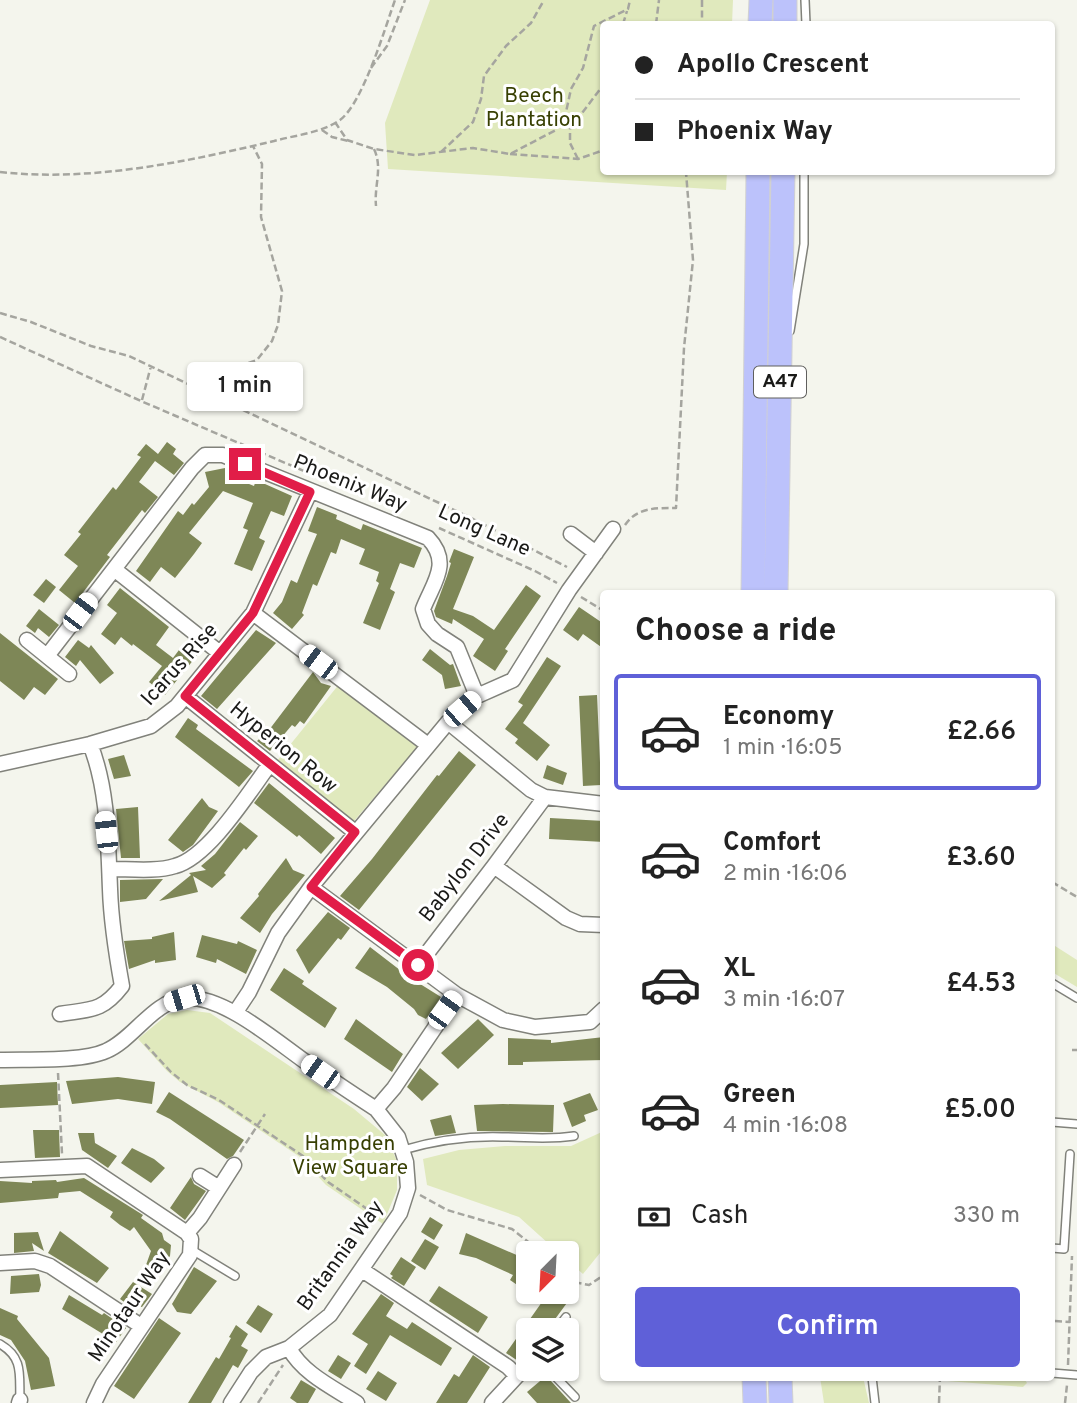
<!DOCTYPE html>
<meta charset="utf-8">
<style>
body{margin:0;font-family:Overpass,sans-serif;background:#f2f2f2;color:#222;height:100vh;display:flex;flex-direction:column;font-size:26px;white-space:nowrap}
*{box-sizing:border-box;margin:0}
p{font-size:23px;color:#767676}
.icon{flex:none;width:38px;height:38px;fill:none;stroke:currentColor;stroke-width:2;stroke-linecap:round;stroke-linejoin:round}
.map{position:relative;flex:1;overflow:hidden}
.sheet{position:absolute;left:600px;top:590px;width:455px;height:791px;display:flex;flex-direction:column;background:#fff;border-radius:7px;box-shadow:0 2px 5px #0004}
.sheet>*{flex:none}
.guide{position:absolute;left:600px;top:21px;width:455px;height:154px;border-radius:7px;box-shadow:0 2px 5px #0004;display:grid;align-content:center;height:154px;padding:0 35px;background:#fff}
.needle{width:46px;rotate:204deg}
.controls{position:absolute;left:516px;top:1241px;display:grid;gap:14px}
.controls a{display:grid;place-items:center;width:63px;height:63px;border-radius:7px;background:#fff;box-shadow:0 2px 5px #0004;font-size:35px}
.end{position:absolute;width:32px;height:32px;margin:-16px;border:9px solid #e11d48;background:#fff;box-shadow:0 0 0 4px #fff}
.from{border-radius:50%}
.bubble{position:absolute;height:49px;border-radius:7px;background:#fff;box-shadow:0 2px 5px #0004;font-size:23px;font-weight:600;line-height:49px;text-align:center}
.car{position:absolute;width:21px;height:42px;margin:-21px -10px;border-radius:9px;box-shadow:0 0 5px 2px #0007;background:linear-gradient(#fff 24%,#345 0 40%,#fff 0 76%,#345 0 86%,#fff 0)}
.guide b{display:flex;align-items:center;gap:24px;height:66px;font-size:26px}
.guide b+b{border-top:2px solid #e0e0e0}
.guide i{width:18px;height:18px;background:#222}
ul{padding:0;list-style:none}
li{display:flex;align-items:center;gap:21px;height:116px;margin:0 14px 10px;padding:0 21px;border:4px solid transparent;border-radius:7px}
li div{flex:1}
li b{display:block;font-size:26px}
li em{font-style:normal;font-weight:600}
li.on{border-color:#5f60d8}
li>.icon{width:63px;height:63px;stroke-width:1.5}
h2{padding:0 35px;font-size:32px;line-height:84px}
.pay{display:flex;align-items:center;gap:18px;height:77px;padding:0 35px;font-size:26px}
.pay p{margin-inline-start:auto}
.button{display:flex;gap:14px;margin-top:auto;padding:14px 35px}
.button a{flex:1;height:80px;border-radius:7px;background:#5f60d8;color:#fff;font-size:28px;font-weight:600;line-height:80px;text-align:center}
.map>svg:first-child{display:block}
.green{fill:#e0e9bd}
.building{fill:#7e8757}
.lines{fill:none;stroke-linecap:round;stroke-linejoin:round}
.service-casing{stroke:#81827b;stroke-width:10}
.minor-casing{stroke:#81827b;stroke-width:17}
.trunk-casing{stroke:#d1d1d1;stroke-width:25}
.path{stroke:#a5a59f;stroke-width:2.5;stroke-dasharray:7 3.5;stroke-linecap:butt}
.service{stroke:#fff;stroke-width:7}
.minor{stroke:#fff;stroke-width:14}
.trunk{stroke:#bcc2fb;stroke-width:23}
.route{stroke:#e11d48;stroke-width:9}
.labels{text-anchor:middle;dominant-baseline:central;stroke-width:6;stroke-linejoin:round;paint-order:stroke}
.shield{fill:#fff;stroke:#5f5f5d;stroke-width:2}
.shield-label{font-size:19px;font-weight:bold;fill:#1a1a18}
.park-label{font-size:21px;fill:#384003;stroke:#fff}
.street-label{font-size:21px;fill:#1a1a18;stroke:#fff}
</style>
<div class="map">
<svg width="1077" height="1403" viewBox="0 0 1077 1403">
<rect width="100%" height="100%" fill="#f4f5ed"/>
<path class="green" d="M430 0H733L732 24H604V172H727L726 190 388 169 385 123Z
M340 683 419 745 354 821 277 761Z
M1052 944 1077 960V987L1052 972Z
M187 1010 210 1013 354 1109 385 1135 397 1161V1190L383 1224 326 1185 300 1157 218 1102 180 1082 167 1071 138 1039 168 1014Z
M604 1131V1248L583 1274 567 1260V1253H559L519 1217 427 1185 423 1159 459 1150 505 1146H571Z
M820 1377H863L869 1403H824Z
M947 1377 1024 1378 1027 1383 1023 1387 947 1381Z"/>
<path class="building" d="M167 442 176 449 173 454 184 463 174 475 155 461 139 482 158 497 145 513 142 510 107 555 110 557 75 603 59 590 78 566 64 555 81 534 78 532 113 487 116 490 141 457 137 455 146 444 158 454Z
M225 468 227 475 254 486 256 480 292 496 284 516 271 511 259 538 265 541 252 571 234 564 248 530 243 528 253 503 223 491 189 533 202 543 194 554 175 578 161 567 150 582 136 571 178 511 183 515 192 503 194 505 209 487 205 472Z
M317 507 337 515 336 519 361 530 363 524 422 548 414 568 400 563 390 589 395 592 380 630 363 623 379 583 376 581 379 572 359 564 365 549 341 539 336 554 331 552 317 586 313 584 302 613 304 615 292 629 273 613 282 602 291 580 297 583 307 558 317 534 308 531Z
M454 549 474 557 453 609 473 616 494 630 526 585 541 596 505 649 508 651 495 671 473 656 484 639 453 619 452 624 436 617 434 611 447 576 451 563 449 562Z
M46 579 56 587 44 603 33 595Z
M120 588 169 627 156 645 173 658 185 642 199 653 165 695 149 682 162 666 133 644 132 646 121 637 115 645 101 634 117 613 107 605Z
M579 607 604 624V649L583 634 578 641 563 630Z
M39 609 59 625 49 637 38 628 35 633 26 626Z
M256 630 276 643 217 709 201 696Z
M0 633 58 679 45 695 34 687 24 700 0 681Z
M78 640 89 648 91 645 114 673 100 684 80 660 76 666 65 657Z
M430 649 450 665 453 664 461 686 445 689 442 675 422 660Z
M547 657 561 666 523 723 550 745 537 761 515 743 518 739 505 729 523 705 518 702Z
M313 672 321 683 331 686 304 724 300 721 295 727 292 725 270 751 257 741 269 730Z
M597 695 601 785 583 786 579 696Z
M188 718 198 725 196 729 253 771 239 787 175 737Z
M459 751 476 765 359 910 340 896 372 859 437 775 439 776Z
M124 755 131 776 114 779 108 759Z
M547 765 567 773 563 785 543 778Z
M269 783 335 838 321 854 299 835 297 837 254 803Z
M202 798 209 807 218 811 193 845 183 852 168 840Z
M138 807 140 858H121L116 809Z
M550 818 604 821V842L549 839Z
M240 822 258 836 246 850 244 848 224 873 226 875 212 888 193 876 198 892 159 901 191 875 189 873 206 870 201 866 215 854Z
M286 858 293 870 305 875 272 914 260 933 240 918 259 896 258 894Z
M163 879 146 899 120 902V880Z
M328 912 350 928 341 940 338 938 309 974 296 950Z
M174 932 176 960 155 963V960L129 969 124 941 152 939V937Z
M202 935 237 944 238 941 257 950 246 974 217 959 216 963 196 957Z
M370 947 409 977 441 997 426 1019 418 1015 414 1009 387 987 355 968Z
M284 968 304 981 302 984 337 1008 325 1028 270 990Z
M356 1019 403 1054 392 1072 344 1039Z
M478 1019 494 1035 458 1069 441 1053Z
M604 1037V1060L523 1062V1065H508V1038L551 1040V1043Z
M420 1068 439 1084 422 1101 407 1087Z
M118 1077 155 1082 152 1104 118 1099 72 1104 66 1081Z
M57 1082 58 1105 0 1108V1085Z
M169 1092 244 1140 233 1156 227 1159 170 1119 156 1112Z
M590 1093 598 1110 584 1115 586 1121 572 1127 563 1103Z
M503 1104 554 1105 553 1132 477 1131 474 1105Z
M451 1115 456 1133 435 1136 430 1120Z
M33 1130H59L60 1157 35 1158Z
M78 1133H94L95 1143 117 1156 108 1168 82 1150Z
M132 1148 154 1159 165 1168 151 1183 121 1163Z
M191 1177 194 1184 206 1191 185 1220 170 1208Z
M84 1178 143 1215 141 1218 162 1233 164 1240 171 1245 170 1256 158 1272 146 1265 151 1251 134 1227 130 1231 120 1225 110 1217 113 1212 80 1191 59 1193 58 1198 0 1203V1181L32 1183V1181L56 1180 57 1182Z
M430 1217 443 1225 434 1240 421 1232Z
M60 1231 109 1268 97 1283 48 1253Z
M38 1232 44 1251 32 1243 34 1251 14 1253V1233Z
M466 1233 528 1260V1282L523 1289 510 1280 513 1275 476 1258 459 1254Z
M425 1239 439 1247 425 1270 411 1261Z
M401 1257 416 1267 404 1286 391 1278 393 1276 390 1274Z
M194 1267 217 1281 191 1314 177 1312 172 1304Z
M39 1274 41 1285 39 1292 10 1294 11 1276Z
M133 1282 152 1294 142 1307 127 1304 120 1299Z
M439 1286 488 1317 478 1333 429 1301Z
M549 1292H575L547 1330H528V1350L518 1361 506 1353Z
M381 1294 394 1303 386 1316 407 1329 412 1322 452 1348 441 1366 390 1335 366 1374 354 1366 368 1344 352 1334Z
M69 1295 102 1315 104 1313 126 1328 116 1342 62 1309Z
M258 1305 273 1314 261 1333 246 1323Z
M0 1308 18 1316 17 1319 49 1358 55 1386 31 1390 25 1361 11 1340 0 1335Z
M159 1318 181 1333 134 1399 114 1386Z
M236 1325 248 1334 241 1346 248 1350 238 1368 233 1365 211 1403H188L216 1357 219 1359 231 1338 229 1337Z
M338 1355 351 1363 341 1379 328 1371Z
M473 1355 490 1367 467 1403H436L454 1374 459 1377Z
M378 1371 397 1383 386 1401 366 1389Z
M546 1376 551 1381 571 1403H537L527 1392Z
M301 1380 316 1389 308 1403H297L290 1398Z"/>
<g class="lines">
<g class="service-casing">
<path id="service" d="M805 0 806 24
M790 331 804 244V172
M1052 983 1077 998
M1052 1122 1077 1124
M403 1150C434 1141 470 1136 502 1137 528 1137 548 1140 574 1136
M1052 1248 1064 1249 1070 1154
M192 1250 235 1276
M556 1330 566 1317
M0 1344C24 1358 19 1375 20 1400
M547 1368 575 1397
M1052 1373 1077 1375
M872 1377 875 1403"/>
</g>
<g class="minor-casing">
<path id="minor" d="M571 534 596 553
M114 569 220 653
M253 613 428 745
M27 640 69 674
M47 656 192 468 205 455H223L428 538C452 563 433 583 423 609L428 624 437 634 457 647 477 696
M185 696 355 832
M448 722 531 790 545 797 604 804
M0 764 90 744 151 726 177 706 253 613 310 492
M494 866 566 918 580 924 604 925
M110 869C130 869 156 872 175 866 209 857 249 792 270 764
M311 887 457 995 503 1020 535 1027 590 1022 604 1009
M418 965 494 866 545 797
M235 1013 249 992 278 933 311 887 448 722 477 696 513 680 569 590 613 529
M60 1014C91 1009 102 1012 122 986 116 953 111 921 110 889 108 842 108 788 90 744
M0 1060C28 1059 82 1062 106 1051 134 1039 153 1001 185 998 224 995 278 1043 310 1065 332 1080 354 1095 376 1109L398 1137 406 1162 408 1188 400 1213 330 1315 289 1348 266 1357 251 1372 231 1403
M376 1109 394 1088 457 995
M0 1170 87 1166 187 1233 191 1239 190 1255 103 1384 94 1403
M200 1176 219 1188
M187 1233 200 1218 234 1165
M0 1263 35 1261 50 1266 141 1326
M362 1270 508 1367 517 1376 492 1403
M289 1348C303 1374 334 1388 357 1403
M517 1376 528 1365
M19 1403 20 1400"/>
</g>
<g class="trunk-casing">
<path id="trunk" d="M760 24 761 0
M785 24V0
M753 593 758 172
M776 593 783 172
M754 1377 755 1403
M780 1377 781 1403"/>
</g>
<path class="path" d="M702 0V24
M623 24 627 11
M656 24 659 0
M371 68 387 46 405 0
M335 122 347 140 374 149 415 155 473 148 510 154 556 130 566 112 571 89 583 68 594 26 628 9 630 0
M322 130 332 137 348 141
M374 149C383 168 374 185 376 206
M441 152 473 122 481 99 484 76 506 46 531 23 544 0
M510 154 578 159 604 150
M578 159 570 143V129L604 84
M0 172C91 182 186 162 274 141 296 135 321 133 340 120 363 103 385 28 395 0
M0 313 31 322 91 346 129 356 473 519 567 567
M0 337 141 401 311 474
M203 389 245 364 257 360 272 341 278 325 282 291 261 217 262 164 253 146
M142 400 151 366
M625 525C637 507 657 508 676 508L684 348 693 260 686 172
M439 528 535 571 557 583
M581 597 604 611
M1052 882 1077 897
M145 1044 171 1072 187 1085 219 1100 303 1156 328 1182 373 1213
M1072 1050H1077
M58 1073 62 1154
M240 1152 265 1114
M420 1195 447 1210 512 1229 542 1253
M567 1275 574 1282 589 1285 604 1275
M1055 1321 1070 1322
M1068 1365 1072 1256
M258 1403 283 1365
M939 1403 940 1377
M1065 1403 1067 1385"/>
<use href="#service" class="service"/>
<use href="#minor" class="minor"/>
<use href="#trunk" class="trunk"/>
</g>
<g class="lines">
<path class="route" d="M245 464 310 492 253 613 185 696 355 832 311 887 418 965"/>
</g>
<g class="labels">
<rect class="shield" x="754" y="366.5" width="52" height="31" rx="5"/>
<g class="shield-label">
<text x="780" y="382">A47</text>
</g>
<g class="park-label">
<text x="534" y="96">Beech<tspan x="534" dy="24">Plantation</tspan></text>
<text x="350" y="1144">Hampden<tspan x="350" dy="24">View Square</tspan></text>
</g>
<g class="street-label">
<text transform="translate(350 484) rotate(22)">Phoenix Way</text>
<text transform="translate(484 531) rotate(24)">Long Lane</text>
<text transform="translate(180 665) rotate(-48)">Icarus Rise</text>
<text transform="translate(283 748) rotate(39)">Hyperion Row</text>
<text transform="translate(465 868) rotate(-52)">Babylon Drive</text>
<text transform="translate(341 1256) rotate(-54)">Britannia Way</text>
<text transform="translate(130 1307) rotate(-56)">Minotaur Way</text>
</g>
</g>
</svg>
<div class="controls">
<a><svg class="needle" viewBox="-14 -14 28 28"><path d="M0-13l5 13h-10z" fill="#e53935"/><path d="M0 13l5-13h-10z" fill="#767676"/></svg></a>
<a><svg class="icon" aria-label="layers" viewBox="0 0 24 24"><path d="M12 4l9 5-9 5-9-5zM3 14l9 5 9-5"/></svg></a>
</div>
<i class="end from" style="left:418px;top:965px"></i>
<i class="end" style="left:245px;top:464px"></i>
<div class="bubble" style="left:187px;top:362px;width:116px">1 min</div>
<i class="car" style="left:80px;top:612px;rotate:37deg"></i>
<i class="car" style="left:318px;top:662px;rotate:307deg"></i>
<i class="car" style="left:462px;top:709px;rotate:49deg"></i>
<i class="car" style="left:106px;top:832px;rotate:354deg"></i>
<i class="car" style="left:184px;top:998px;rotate:253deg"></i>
<i class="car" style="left:445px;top:1010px;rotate:36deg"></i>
<i class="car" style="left:320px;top:1072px;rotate:305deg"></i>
<div class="guide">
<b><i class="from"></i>Apollo Crescent</b>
<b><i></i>Phoenix Way</b>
</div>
<section class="sheet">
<h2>Choose a ride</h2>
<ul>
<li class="on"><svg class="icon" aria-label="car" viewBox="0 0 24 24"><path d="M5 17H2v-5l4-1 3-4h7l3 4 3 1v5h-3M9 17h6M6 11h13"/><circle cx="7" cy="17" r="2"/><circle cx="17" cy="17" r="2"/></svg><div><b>Economy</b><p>1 min · 16:05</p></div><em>£2.66</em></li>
<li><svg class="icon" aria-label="car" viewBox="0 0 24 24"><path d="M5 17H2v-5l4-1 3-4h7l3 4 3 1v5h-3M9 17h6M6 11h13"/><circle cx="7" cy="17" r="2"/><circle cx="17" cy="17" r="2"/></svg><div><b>Comfort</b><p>2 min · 16:06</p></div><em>£3.60</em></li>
<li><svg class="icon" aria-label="car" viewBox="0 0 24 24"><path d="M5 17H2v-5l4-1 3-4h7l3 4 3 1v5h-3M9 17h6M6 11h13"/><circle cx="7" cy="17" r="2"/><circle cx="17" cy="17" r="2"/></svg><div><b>XL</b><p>3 min · 16:07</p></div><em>£4.53</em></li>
<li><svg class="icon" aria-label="car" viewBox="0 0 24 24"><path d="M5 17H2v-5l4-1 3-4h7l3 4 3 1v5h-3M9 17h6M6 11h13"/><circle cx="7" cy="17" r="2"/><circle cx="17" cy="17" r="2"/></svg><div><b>Green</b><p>4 min · 16:08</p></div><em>£5.00</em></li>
</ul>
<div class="pay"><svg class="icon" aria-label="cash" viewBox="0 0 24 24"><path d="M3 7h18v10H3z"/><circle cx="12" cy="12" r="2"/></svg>Cash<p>330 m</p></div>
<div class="button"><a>Confirm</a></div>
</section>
</div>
